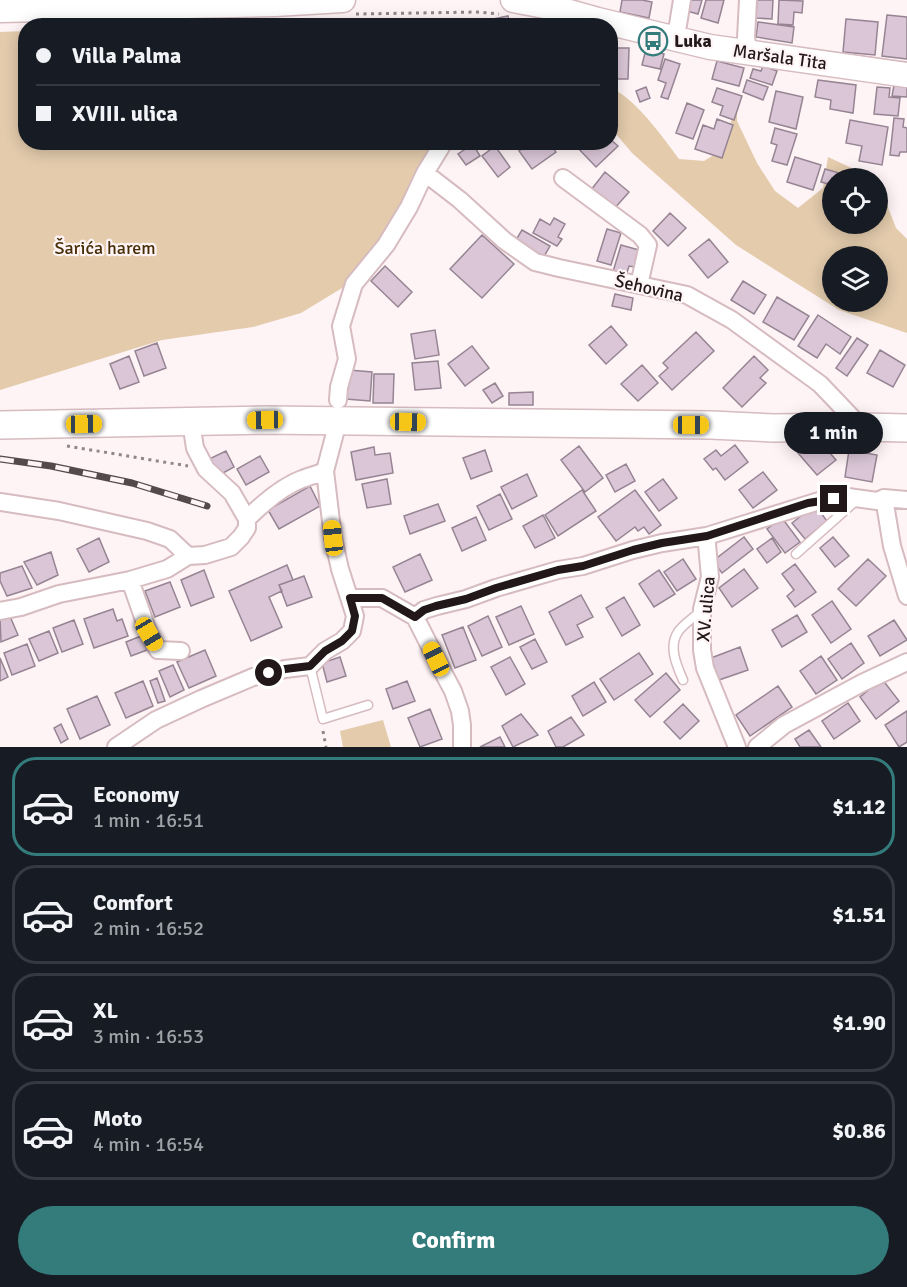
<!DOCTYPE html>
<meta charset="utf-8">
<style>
body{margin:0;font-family:Signika,sans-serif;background:#20242c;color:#f1f3f6;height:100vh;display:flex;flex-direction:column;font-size:22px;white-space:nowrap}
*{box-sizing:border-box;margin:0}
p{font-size:20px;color:#9ea1a6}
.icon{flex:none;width:33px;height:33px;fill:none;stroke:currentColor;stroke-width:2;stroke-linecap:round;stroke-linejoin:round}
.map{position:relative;height:747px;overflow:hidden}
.details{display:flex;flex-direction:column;background:#171b24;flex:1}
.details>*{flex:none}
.hud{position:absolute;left:18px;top:18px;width:600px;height:132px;border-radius:24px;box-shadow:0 3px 15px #0003;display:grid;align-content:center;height:132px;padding:0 18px;background:#171b24}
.buttons{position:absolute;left:822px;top:168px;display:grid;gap:12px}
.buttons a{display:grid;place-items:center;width:66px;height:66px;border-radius:50%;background:#171b24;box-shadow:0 3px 15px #0003;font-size:30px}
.end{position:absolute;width:27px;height:27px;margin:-14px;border:8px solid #22181a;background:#fff;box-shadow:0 0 0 3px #fff}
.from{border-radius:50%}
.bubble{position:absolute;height:42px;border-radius:21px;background:#171b24;box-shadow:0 3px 15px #0003;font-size:20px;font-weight:800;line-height:42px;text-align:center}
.car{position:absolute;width:18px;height:36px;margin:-18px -9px;border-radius:8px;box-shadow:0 0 4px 2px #0007;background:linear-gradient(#f5c518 24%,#345 0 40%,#f5c518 0 76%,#345 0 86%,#f5c518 0)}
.hud b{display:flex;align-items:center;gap:21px;height:57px;font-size:22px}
.hud b+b{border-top:2px solid #363941}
.hud i{width:15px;height:15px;background:#f1f3f6}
ul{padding:10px 0 0;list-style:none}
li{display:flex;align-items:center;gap:18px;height:99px;margin:0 12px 9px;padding:0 6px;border:3px solid #363941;border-radius:24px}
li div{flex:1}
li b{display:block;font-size:22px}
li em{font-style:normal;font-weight:800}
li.active{border-color:#337c7b}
li>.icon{width:54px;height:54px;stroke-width:1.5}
.action{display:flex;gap:12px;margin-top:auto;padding:12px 18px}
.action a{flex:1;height:69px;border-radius:36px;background:#337c7b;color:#fff;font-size:24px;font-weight:800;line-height:69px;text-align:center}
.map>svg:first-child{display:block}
.green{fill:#e3cbac;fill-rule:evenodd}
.building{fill:#dac6d7;stroke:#968493;stroke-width:1.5}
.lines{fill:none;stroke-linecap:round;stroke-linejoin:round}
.lane-casing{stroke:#d6bbc0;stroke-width:11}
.street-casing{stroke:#d6bbc0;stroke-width:20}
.secondary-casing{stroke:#d6bbc0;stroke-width:27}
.primary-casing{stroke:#d6bbc0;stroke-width:30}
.path{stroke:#908688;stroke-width:3;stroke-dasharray:3 4.5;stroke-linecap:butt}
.lane{stroke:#fff;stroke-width:8}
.street{stroke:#fff;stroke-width:16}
.secondary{stroke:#fff;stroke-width:24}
.primary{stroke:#fff;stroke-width:27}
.rail-casing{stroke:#54494b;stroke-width:7}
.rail{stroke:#fef3f5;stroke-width:4.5;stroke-dasharray:14;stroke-linecap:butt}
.route{stroke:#22181a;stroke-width:8}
.labels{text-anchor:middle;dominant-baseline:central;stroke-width:4.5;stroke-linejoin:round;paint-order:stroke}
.poi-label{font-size:18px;font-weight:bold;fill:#22181a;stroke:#fef3f5;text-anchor:start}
.street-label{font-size:18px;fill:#22181a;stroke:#fef3f5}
.park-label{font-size:18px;fill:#462d04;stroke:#fef3f5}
</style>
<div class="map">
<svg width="907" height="747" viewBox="0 0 907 747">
<rect width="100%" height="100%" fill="#fef3f5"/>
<path class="green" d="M348 22H460L461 25H176Z
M25 31 26 142 444 143 352 282 301 313 253 327 162 340 0 390V32Z
M610 88C634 96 664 139 679 159L704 161 720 151 737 106V121L757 163 775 191 798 208 823 188 828 157 873 178H832V224H878V182L896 228 907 239V333L839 310 736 245 632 153 611 128ZM832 256H878V302H832Z
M383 720 391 747H343L340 731Z"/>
<path class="building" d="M622 0H642L652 2 649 18 620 12Z
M685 0H702L698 14 683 10Z
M706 0H724L718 23 701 18Z
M757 0H773L772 19 756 18Z
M779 0 803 1 802 13 794 12 793 25 778 24Z
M887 15 907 17V59L882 56Z
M508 16 510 26H464V25Z
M846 19 878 22 875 55 843 52Z
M758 22 794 27 792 43 756 37Z
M610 48H629L628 79H611Z
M646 49 664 54 660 69 642 65Z
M665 59 680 64 668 99 661 97 666 83 658 80Z
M717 61 744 68 739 86 712 79Z
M763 66 777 71 772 85 750 78 753 69 761 71Z
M747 80 768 87 763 100 743 92Z
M818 80 856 85 853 113 830 109 831 100 815 97Z
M894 85 907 87V97L892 96Z
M646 87 650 98 640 102 636 91Z
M877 87 890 88 889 97 900 98 898 116 874 114Z
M717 88 742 96 734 120 720 115 723 106 712 102Z
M776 91 803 97 796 129 769 122Z
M687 103 704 110 693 139 676 133Z
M894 118 904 119 903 127 907 128V152H900L899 156 890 155Z
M717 119 733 125 722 158 695 149 703 125 714 129Z
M850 120 888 127 882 165 859 161 862 146 846 143Z
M775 128 797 134 787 165 772 161 777 145 771 143Z
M610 139 618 146 596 167 576 146 580 142H610Z
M531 142H549L556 152 532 169 519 151Z
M473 144 480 156 466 165 458 154Z
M495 146 510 167 498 177 482 156Z
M795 157 821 165 813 190 787 182Z
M825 169 839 173 838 178H832V185L821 182Z
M605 172 629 192 614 209 591 190Z
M670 213 686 228 668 246 653 231Z
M554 218 565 224 558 237 562 239 557 246 533 233 540 219 550 225Z
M607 229 621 233 611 265 597 261Z
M522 230 550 246 542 260 514 243Z
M482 235 514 264 482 298 450 269Z
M709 239 728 262 708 278 689 255Z
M621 245 639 250 634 267 629 266 625 279 612 275Z
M385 266 412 292 398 307 371 281Z
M743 281 766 295 754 314 731 300Z
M615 294 633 298 631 310 612 306Z
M777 297 809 316 794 340 763 322Z
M818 315 851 337 840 354 826 344 817 358 798 346Z
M611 326 627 345 606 364 589 345Z
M435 330 439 355 415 359 411 334Z
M696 332 714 351 672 390 659 376 668 368 663 363Z
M857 338 868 345 847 376 836 368Z
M157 343 166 368 144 376 135 351Z
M472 346 489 368 465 386 448 364Z
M880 350 905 365 893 387 867 373Z
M129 356 139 382 120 389 110 364Z
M754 356 768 370 760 378 766 383 742 407 723 388Z
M438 361 441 388 415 390 412 363Z
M642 365 658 383 638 401 621 384Z
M349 370 372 372 370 401 346 399Z
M374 374H394L393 403H373Z
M495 383 503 396 492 403 483 390Z
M533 392V405H509V393Z
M816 437 836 460 817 475 798 453Z
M735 445 748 462 725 480 716 468 713 470 704 459 716 450 721 456Z
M579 446 603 478 585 492 561 460Z
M374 447 375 455 390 453 393 473 356 480 351 452Z
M485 450 492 471 471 479 463 458Z
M849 450 877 455 872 482 845 477Z
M226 451 234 467 216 477 207 460Z
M260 456 269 472 246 485 237 469Z
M626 464 635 481 615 492 606 475Z
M763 472 777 490 753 508 739 490Z
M527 474 537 496 512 509 501 487Z
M387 479 391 504 367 508 362 484Z
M663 479 677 498 659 511 645 492Z
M310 486 320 506 279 529 268 510Z
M582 490 596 511 558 536 545 515Z
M635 490 661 525 649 534 644 527 638 531 635 527 616 541 598 517Z
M500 494 512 519 489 530 477 506Z
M438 504 445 521 410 534 404 516Z
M815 505 827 521 805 539 792 523Z
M543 515 555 538 535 548 523 526Z
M476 517 486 540 462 551 452 528Z
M782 518 800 542 785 553 767 529Z
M744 537 753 549 722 573 713 561Z
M833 537 849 556 835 567 820 548Z
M99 538 109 562 89 572 77 549Z
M772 538 781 552 767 563 757 549Z
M51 552 58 575 37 585 24 562Z
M420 554 432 580 405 592 393 567Z
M683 559 696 579 677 591 664 572Z
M868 559 886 576 856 606 838 589Z
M795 564 816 592 795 607 787 596 794 590 782 574Z
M287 565 293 580 279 585 282 591 269 597 282 627 251 641 229 591Z
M22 566 32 588 7 596 0 581V573Z
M744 569 758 588 732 607 719 588Z
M204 570 214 597 191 606 181 580Z
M659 570 675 594 654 607 639 584Z
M304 576 312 597 287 606 279 585Z
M170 582 180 607 155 617 145 591Z
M581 595 593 617 577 625 583 637 566 645 549 612Z
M624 597 640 625 622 636 606 608Z
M832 601 851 629 831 643 812 615Z
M521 606 534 634 509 645 496 617Z
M113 609 117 621 122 619 128 636 94 648 84 619Z
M9 614 18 635 1 642 0 618Z
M797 615 807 632 782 647 772 630Z
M488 616 502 647 482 656 468 626Z
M74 620 83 644 62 652 53 628Z
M894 620 907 640 880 656 868 636Z
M463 627 476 660 455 668 442 635Z
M49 631 58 653 39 661 29 639Z
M141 636 147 650 131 656 126 642Z
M535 639 547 662 532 669 520 647Z
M851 643 864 663 842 679 828 659Z
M27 644 35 666 12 675 4 653Z
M740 647 748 670 719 680 711 658Z
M205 650 216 676 189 688 177 662Z
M639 653 653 674 614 700 600 679Z
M821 656 837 680 816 694 800 671Z
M340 657 346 676 327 682 322 663Z
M510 657 525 684 506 695 491 667Z
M0 658 8 677 0 681Z
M173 665 184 690 170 697 159 671Z
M666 673 680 690 650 717 635 700Z
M157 678 165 701 158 703 150 681Z
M882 679 899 701 876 719 860 697Z
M143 681 153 706 126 718 115 693Z
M407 681 415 701 393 709 386 689Z
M594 682 606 702 583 716 572 696Z
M778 686 792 707 750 736 736 715Z
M97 696 110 725 80 739 67 709Z
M848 703 860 721 834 739 822 721Z
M683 704 699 721 680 739 664 722Z
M430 709 442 739 420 747 408 718Z
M907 711V742L899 747 885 725Z
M521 714 538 735 513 747 502 726Z
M571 717 584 735 563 747H556L548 731Z
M61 724 68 739 61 743 54 728Z
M809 730 821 747H800L795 739Z
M500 737 505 747H480Z"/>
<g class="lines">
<g class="lane-casing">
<path id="lane" d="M796 554 859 498
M310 666 323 719 368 705
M683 680C677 666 668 647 678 632 682 625 694 618 700 611"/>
</g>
<g class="street-casing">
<path id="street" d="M748 0 746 38 749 52
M673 38 678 25 682 0
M425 173 460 200 505 241 535 262 559 268 687 295 732 320 820 384 861 427
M563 178 640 235 648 245 639 285
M338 400 339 387 347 359 341 326 354 284 386 245 409 207 425 173 444 142
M884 498 892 546 907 596
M0 502 59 511 147 531 170 539 188 556 205 555 231 547 241 537 247 528V519L232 493 206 469 195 448 191 422
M247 519C263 503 281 487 302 479 310 476 318 474 325 471
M707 536V544L710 577 702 609V650L705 668 737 747
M130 580 149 634 158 650 181 651
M350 598H382L415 617
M0 611 21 607 59 594 130 580 167 569 188 556
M415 617 424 610 437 606 466 599 496 588 558 570 583 566 633 550 662 543 707 536 819 501 848 497 877 501 884 498 907 500
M415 617 445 676 453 691 460 711 462 725V747
M116 747 156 720 201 699 253 677 285 669 310 666 325 651 342 641 352 631 355 616 340 569 333 538 325 471 335 433
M757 747 784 725 862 683 907 662"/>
</g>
<g class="secondary-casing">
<path id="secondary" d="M513 0 555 8 598 20 710 47 907 75
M0 10 275 4 343 0"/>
</g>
<g class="primary-casing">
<path id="primary" d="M0 425 265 420 711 425 774 428 861 427 907 428"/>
</g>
<path class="path" d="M356 14 477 12 499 14
M67 446 188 466
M323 731 326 747"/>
<use href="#lane" class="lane"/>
<use href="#street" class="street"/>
<use href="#secondary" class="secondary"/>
<use href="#primary" class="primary"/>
<g class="rail-casing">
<path id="rail" d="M0 459 51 466 132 483 207 506"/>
</g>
<use href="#rail" class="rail"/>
</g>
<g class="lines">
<path class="route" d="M269 673 285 669 310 666 325 651 342 641 352 631 355 616 350 598H382L415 617 424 610 436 606 466 599 496 588 558 570 583 566 633 550 662 543 707 536 808 503 834 499"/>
</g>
<defs>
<g id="bus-ring" transform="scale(1.5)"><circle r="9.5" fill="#fef3f5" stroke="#337c7b" stroke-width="1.5"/><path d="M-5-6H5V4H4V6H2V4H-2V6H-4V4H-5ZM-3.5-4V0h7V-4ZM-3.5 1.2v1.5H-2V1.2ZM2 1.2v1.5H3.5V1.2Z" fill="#337c7b"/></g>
</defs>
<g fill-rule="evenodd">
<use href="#bus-ring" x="653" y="41"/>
</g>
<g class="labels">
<g class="poi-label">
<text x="674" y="41">Luka</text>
</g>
<g class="street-label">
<text transform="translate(780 57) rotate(8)">Maršala Tita</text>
<text transform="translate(649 288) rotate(13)">Šehovina</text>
<text transform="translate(706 609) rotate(-85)">XV. ulica</text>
</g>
<g class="park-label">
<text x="105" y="248">Šarića harem</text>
</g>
</g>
</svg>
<div class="buttons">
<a><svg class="icon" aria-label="locate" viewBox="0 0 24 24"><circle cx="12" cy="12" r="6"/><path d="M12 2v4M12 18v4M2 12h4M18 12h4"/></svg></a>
<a><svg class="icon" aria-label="layers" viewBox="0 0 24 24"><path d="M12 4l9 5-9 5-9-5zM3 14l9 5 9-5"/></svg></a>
</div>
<i class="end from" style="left:269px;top:673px"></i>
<i class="end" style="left:834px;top:499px"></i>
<div class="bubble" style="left:784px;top:412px;width:99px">1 min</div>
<i class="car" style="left:265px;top:420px;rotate:269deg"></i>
<i class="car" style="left:408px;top:422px;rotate:91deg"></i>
<i class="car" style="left:84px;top:424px;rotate:89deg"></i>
<i class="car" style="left:691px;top:425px;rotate:90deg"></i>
<i class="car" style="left:333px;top:538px;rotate:354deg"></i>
<i class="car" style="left:149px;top:634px;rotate:149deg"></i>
<i class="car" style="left:436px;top:659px;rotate:334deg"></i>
<div class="hud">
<b><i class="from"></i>Villa Palma</b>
<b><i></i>XVIII. ulica</b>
</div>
</div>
<section class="details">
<ul>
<li class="active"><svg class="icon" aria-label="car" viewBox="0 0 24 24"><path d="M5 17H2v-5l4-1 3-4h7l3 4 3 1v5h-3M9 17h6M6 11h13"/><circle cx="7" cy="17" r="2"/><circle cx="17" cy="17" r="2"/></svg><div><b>Economy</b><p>1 min · 16:51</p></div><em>$1.12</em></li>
<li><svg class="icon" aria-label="car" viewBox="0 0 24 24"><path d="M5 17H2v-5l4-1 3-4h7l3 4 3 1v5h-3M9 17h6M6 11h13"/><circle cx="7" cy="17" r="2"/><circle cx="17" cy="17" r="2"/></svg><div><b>Comfort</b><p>2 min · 16:52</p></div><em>$1.51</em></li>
<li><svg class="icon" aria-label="car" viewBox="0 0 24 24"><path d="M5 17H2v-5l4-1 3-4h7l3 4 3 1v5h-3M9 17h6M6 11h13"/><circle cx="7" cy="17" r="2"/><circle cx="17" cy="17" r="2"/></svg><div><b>XL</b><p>3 min · 16:53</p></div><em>$1.90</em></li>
<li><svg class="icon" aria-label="car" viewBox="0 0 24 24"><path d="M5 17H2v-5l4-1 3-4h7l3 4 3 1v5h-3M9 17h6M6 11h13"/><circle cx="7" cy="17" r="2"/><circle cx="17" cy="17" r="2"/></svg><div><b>Moto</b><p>4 min · 16:54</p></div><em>$0.86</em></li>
</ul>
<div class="action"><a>Confirm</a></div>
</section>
